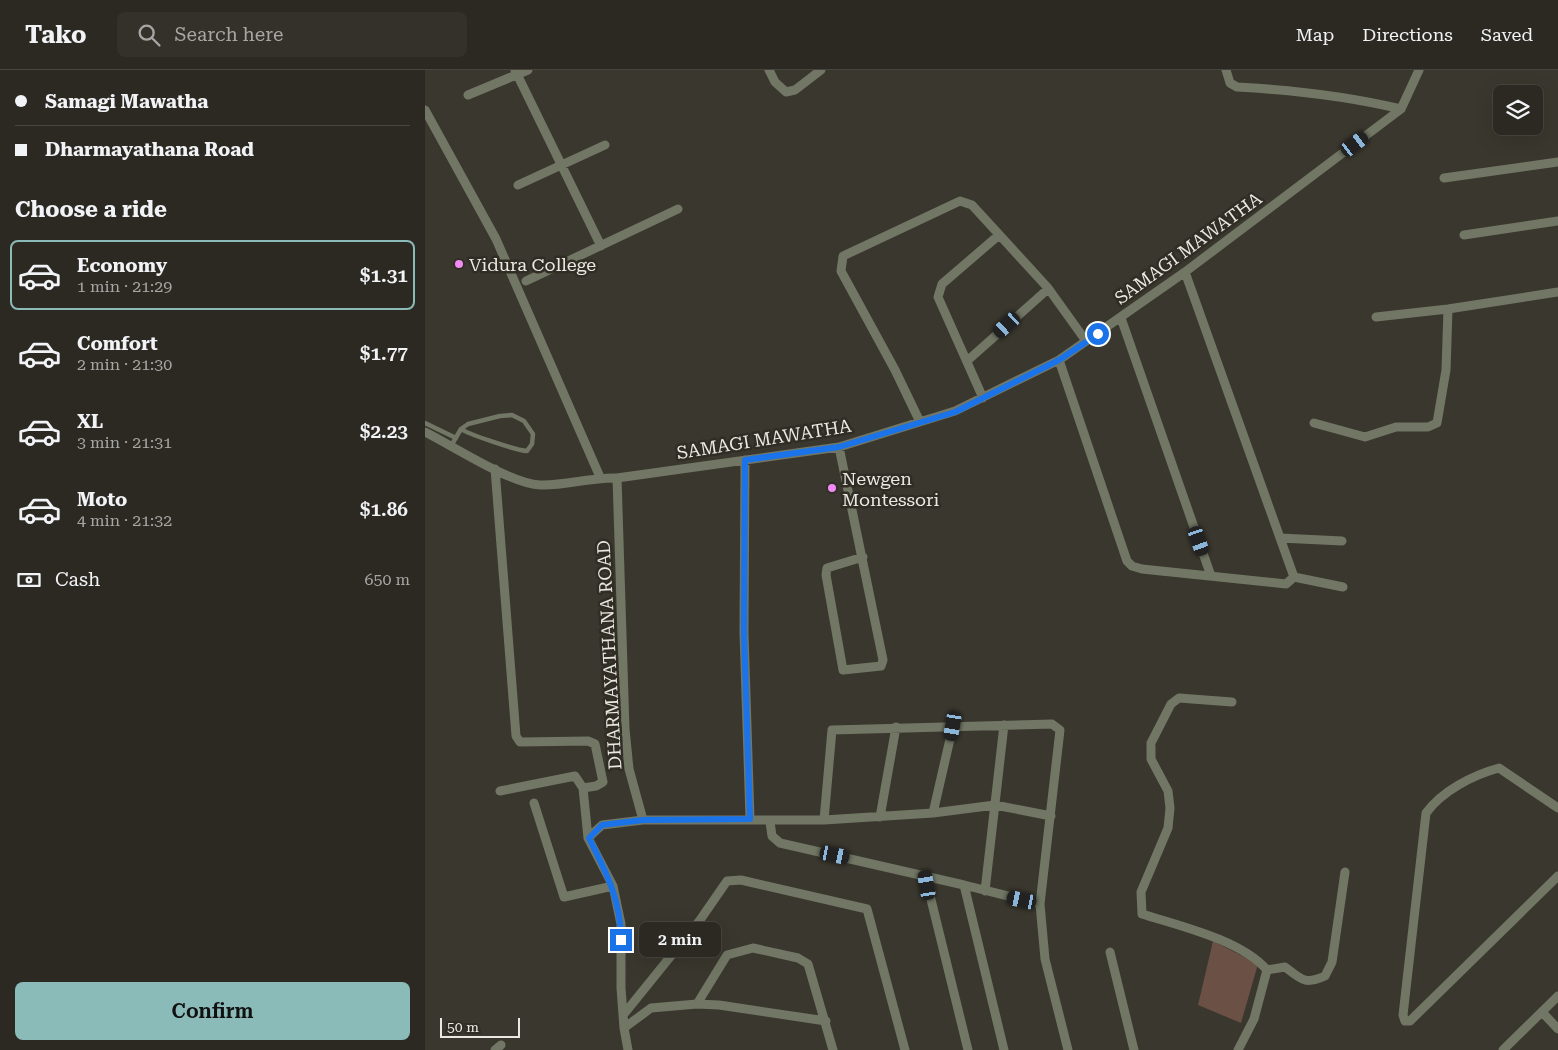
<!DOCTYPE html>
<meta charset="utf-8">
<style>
body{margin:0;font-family:"Roboto Serif",serif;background:#34312a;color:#f1f3f6;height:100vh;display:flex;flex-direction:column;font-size:19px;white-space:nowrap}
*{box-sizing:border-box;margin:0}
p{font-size:16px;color:#a6a6a5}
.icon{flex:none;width:28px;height:28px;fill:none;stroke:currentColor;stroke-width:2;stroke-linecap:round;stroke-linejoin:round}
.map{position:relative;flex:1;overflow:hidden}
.details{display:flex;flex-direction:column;background:#2c2922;width:425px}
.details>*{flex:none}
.top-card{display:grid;align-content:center;height:110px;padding:0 15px;background:#2c2922}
.controls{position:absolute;left:1068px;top:15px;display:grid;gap:10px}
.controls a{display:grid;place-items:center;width:50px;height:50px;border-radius:8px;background:#2c2922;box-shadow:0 5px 20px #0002,0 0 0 1px #484540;font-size:25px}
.scale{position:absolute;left:15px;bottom:12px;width:80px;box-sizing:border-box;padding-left:5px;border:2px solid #eae8e2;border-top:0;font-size:14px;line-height:18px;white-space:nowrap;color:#eae8e2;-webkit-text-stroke:4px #302d24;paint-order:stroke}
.end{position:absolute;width:22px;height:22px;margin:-11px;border:6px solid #1a73e8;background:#fff;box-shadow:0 0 0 2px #fff}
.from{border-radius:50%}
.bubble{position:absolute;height:35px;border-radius:8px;background:#2c2922;box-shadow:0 5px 20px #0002,0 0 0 1px #484540;font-size:16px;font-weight:600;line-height:35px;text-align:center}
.car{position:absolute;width:15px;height:30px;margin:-15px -8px;border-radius:6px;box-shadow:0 0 4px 1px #0007;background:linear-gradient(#222 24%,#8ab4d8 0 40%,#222 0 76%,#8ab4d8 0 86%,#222 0)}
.top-card b{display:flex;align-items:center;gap:18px;height:48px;font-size:19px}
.top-card b+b{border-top:1px solid #484540}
.top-card i{width:12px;height:12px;background:#f1f3f6}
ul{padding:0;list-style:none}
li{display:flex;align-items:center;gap:15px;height:70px;margin:0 10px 8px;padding:0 5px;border:2px solid transparent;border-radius:8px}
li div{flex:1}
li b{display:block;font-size:19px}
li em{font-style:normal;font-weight:600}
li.selected{border-color:#8bbbb9}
li>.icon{width:45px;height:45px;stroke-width:1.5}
h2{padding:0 15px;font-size:22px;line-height:60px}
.pay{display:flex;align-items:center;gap:12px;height:55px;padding:0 15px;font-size:19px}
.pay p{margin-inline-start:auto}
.cta{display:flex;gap:10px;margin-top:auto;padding:10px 15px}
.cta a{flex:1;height:58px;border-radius:8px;background:#8bbbb9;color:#111;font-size:20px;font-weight:600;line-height:58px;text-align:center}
header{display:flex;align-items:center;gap:30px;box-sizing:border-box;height:70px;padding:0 25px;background:#2c2922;border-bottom:1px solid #484540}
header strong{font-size:24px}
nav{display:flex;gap:28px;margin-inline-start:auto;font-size:18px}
.search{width:350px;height:45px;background:#34312a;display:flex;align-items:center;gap:12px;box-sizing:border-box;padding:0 18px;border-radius:8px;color:#a6a6a5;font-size:19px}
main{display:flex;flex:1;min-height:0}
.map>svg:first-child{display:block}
.green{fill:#6b5045}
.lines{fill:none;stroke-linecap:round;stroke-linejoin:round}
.service{stroke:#717764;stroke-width:4.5}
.minor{stroke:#717764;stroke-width:9}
.route{stroke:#1a73e8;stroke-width:6}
.poi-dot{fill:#f18af4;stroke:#302d24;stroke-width:2}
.labels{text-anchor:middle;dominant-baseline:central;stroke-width:5;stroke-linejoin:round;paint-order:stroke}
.street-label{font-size:18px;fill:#eae8e2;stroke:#302d24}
.poi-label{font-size:18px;fill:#eae8e2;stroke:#302d24;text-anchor:start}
</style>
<header>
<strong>Tako</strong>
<div class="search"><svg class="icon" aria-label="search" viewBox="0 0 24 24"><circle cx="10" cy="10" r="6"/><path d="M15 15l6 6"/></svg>Search here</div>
<nav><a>Map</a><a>Directions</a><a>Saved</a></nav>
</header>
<main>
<section class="details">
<div class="top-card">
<b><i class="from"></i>Samagi Mawatha</b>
<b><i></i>Dharmayathana Road</b>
</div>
<h2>Choose a ride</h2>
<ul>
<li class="selected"><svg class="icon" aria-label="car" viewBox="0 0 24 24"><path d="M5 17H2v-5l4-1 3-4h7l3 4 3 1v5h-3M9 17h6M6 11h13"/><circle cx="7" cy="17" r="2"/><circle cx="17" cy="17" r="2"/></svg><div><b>Economy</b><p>1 min · 21:29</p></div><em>$1.31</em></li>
<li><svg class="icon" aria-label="car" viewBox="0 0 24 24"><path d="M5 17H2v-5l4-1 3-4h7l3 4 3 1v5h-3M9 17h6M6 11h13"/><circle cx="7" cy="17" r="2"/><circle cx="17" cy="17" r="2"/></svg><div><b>Comfort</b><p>2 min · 21:30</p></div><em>$1.77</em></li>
<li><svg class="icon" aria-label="car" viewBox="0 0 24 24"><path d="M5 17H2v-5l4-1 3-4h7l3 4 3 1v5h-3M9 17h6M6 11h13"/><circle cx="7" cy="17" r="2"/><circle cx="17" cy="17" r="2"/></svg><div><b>XL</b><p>3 min · 21:31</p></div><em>$2.23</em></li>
<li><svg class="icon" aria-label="car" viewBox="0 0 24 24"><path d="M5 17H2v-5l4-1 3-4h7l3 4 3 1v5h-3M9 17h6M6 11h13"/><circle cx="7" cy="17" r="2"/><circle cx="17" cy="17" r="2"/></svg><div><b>Moto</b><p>4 min · 21:32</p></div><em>$1.86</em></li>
</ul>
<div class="pay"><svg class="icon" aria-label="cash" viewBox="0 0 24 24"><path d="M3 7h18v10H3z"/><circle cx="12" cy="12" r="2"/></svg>Cash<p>650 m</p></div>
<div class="cta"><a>Confirm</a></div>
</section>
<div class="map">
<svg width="1133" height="980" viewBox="0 0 1133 980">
<rect width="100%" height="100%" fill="#3a372e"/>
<path class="green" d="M788 871 833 894 816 953 773 935Z"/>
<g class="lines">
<path class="service" d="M0 353 31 368
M26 376 36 359 43 354 75 346 87 345 99 351 108 364 107 374 102 381C91 380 45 365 36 359"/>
<path class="minor" d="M90 0 176 176
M344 0 350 12 361 22 370 20 396 0
M801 0 805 13 812 17C868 20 922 26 976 39
M43 25 103 0
M0 40 71 169 175 407
M1019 108 1133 92
M93 115 180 75
M1039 165 1133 151
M760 202 869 507
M101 211 253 139
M951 247 1023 239 1133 222
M696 248 786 506
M634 290 702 491 707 496 717 499 861 514 869 507
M542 291 623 219
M558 328 513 227 517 214 574 165
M495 352 470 300 416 201 418 186 535 131 547 135 623 218 661 271
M889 353 940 367 971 357H1003L1012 353 1021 300 1023 239
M0 362C28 376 86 414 115 415 140 416 166 407 192 408L414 377 530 341 634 290 760 202 976 39 994 0
M414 377 458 590 456 596 418 600 401 505 402 498 438 487
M320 390 319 563 325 749
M70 399 91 666 95 672 163 671 170 674 178 712 171 716 158 718
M192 408 200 659 204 699 218 750 177 755 163 768 188 816 196 854V918L199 958 203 980
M855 468 917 471
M869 507 918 517
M807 632 754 628 746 634 726 673V689L743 721 745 738 743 758 716 822 717 844C755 856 816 870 842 900L829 949 813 980
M75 721 150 706 158 718 163 768
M109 733 139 827 188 816
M1133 738 1074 698C1048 705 1017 721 1001 743L978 945 980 951H985L1133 806
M508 743 528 656
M455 747 471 657
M218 750H399L508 743 570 735 626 746
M399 750 407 660 627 654 635 660 615 834 620 889 643 980
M345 752 347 766 355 773 539 815 579 980
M500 805 543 980
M539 815 615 834
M560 821 579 655
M685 882 709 980
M842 900 860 897C877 910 880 915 900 906L907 892 920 802
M272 934 302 885 328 878 373 888 383 894 408 980
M1117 942 1133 959
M199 944 275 850 302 811 316 810 442 839 480 980
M199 958 226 938 272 934 294 935 401 951
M70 980 76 975
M1078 980 1133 926"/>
</g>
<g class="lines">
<path class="route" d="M196 870C196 830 181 802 164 768L177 755 218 750 325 749 319 562 320 390 414 377 530 342 634 290 673 264"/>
</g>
<g class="poi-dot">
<circle cx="34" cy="194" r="5"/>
<circle cx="407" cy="418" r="5"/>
</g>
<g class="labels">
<g class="street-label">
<text transform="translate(763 178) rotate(-36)">SAMAGI MAWATHA</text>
<text transform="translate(339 369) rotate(-9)">SAMAGI MAWATHA</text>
<text transform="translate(184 585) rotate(-93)">DHARMAYATHANA ROAD</text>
</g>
<g class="poi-label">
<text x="44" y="194">Vidura College</text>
<text x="417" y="408">Newgen<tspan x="417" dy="21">Montessori</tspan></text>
</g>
</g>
</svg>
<div class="controls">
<a><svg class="icon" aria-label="layers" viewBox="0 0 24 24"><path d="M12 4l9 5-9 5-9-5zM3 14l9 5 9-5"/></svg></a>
</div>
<div class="scale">50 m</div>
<i class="end from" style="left:673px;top:264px"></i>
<i class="end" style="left:196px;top:870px"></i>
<div class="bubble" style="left:214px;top:852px;width:82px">2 min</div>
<i class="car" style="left:930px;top:74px;rotate:53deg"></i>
<i class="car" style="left:582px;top:255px;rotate:228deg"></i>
<i class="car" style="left:774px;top:471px;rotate:161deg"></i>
<i class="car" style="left:528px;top:656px;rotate:190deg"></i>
<i class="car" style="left:410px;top:785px;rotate:102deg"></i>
<i class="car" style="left:502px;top:815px;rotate:350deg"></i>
<i class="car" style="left:597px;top:830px;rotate:282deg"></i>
</div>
</main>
